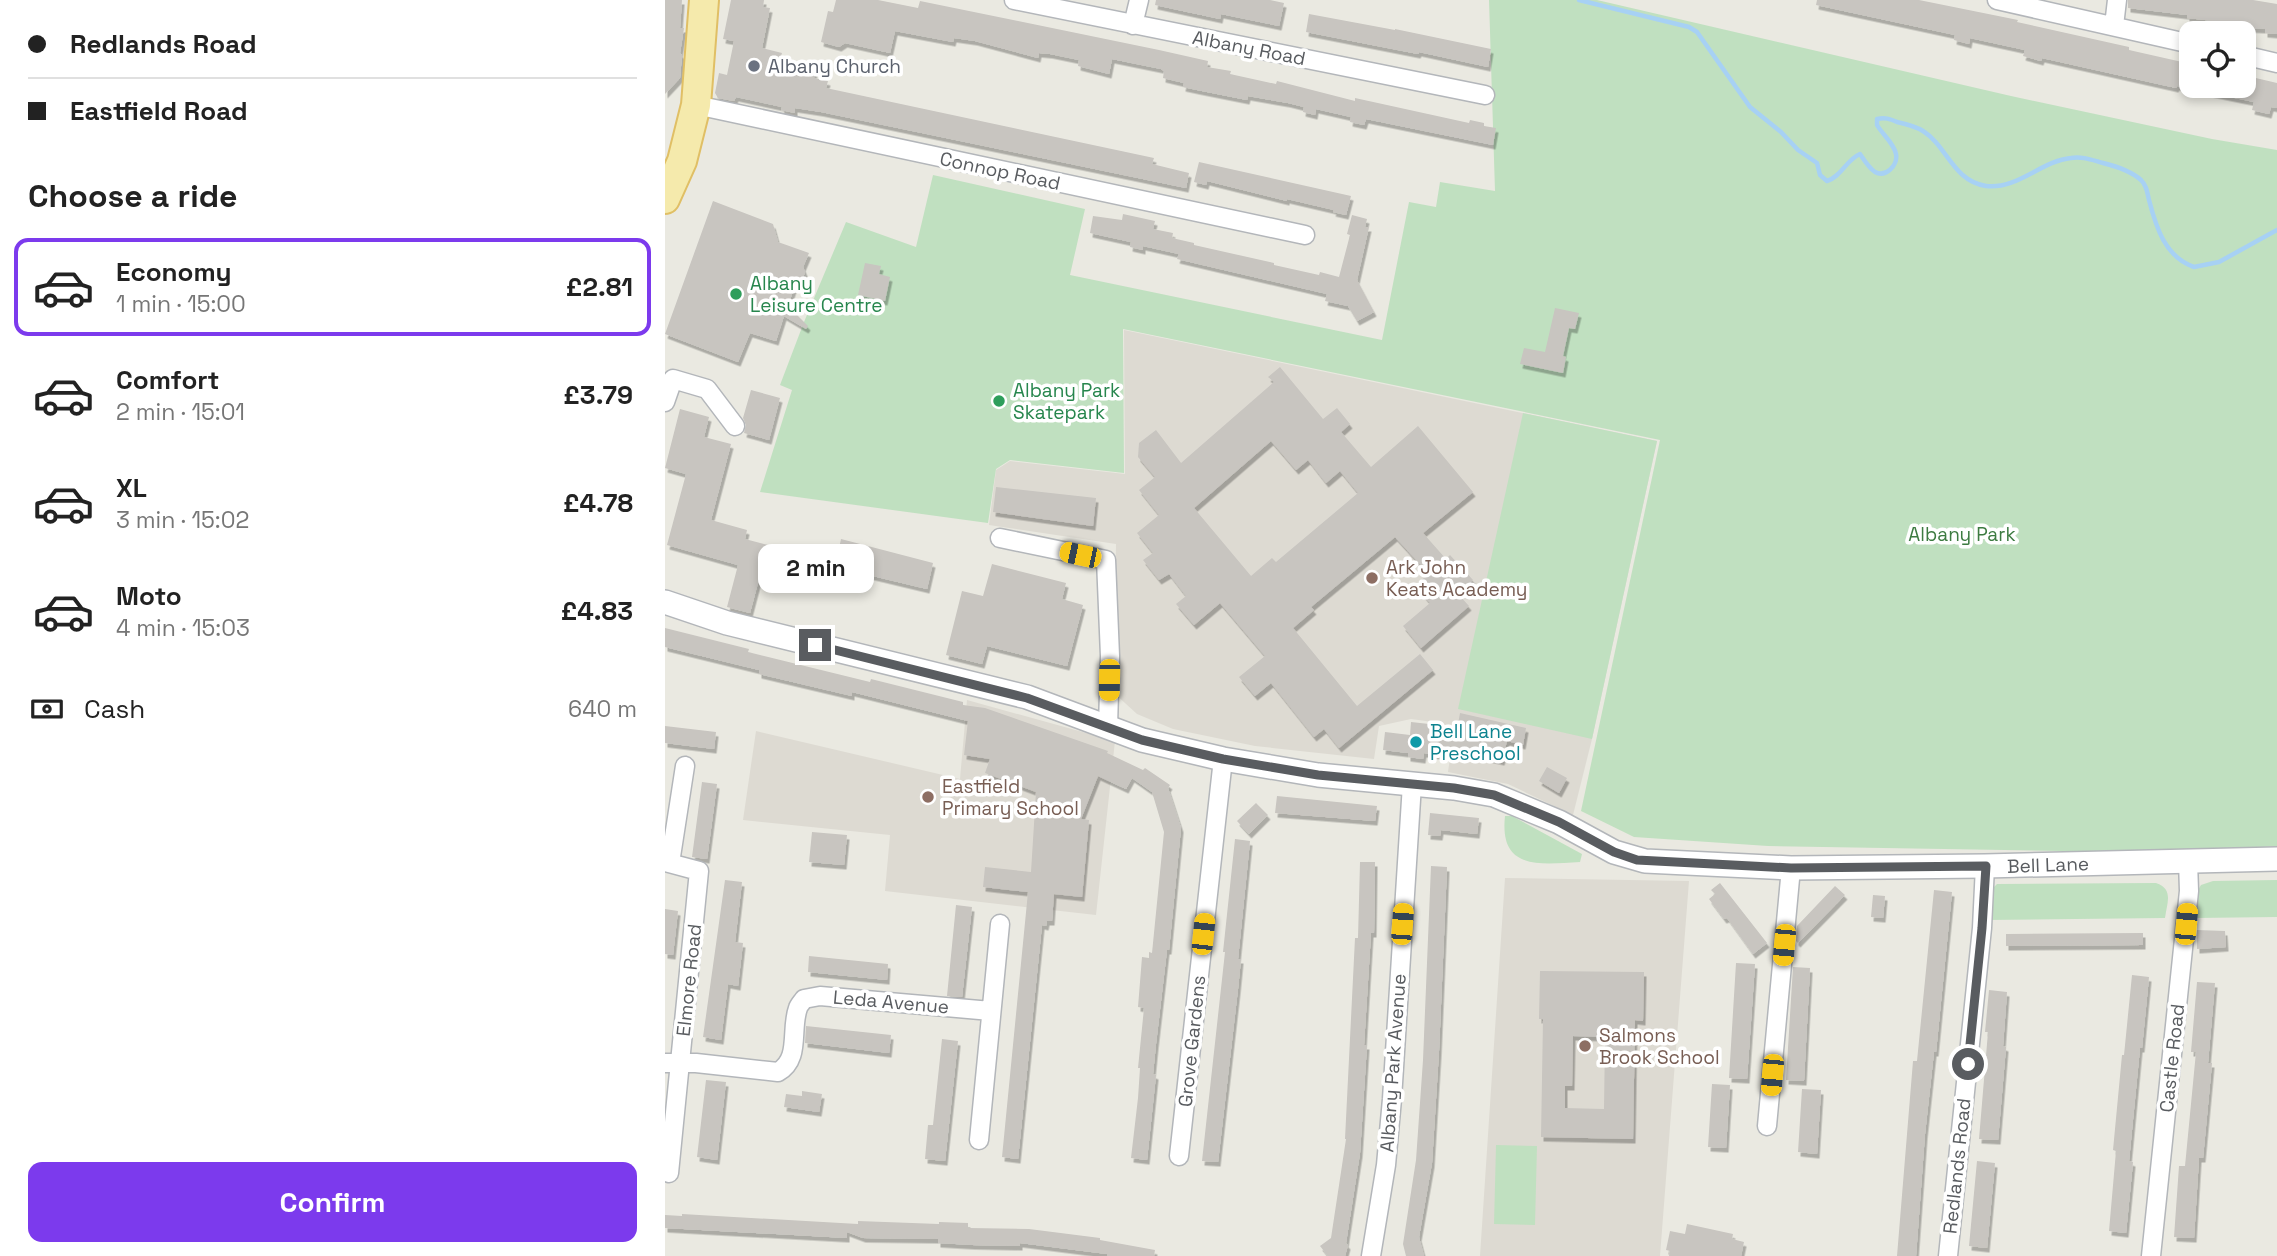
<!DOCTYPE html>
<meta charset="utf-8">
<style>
body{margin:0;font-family:"Space Grotesk",sans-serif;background:#f2f2f2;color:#222;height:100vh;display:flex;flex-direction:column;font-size:26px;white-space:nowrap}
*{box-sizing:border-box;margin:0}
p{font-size:23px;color:#767676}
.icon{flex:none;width:38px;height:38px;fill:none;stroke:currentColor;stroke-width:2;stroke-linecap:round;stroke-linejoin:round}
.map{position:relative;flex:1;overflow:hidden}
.details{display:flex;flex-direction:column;background:#fff;width:665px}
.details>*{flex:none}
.hud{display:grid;align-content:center;height:154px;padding:0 28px;background:#fff}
.fabs{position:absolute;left:1514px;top:21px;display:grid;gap:14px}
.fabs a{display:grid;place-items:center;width:77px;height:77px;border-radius:14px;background:#fff;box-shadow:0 4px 10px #0003;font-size:35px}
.end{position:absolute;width:32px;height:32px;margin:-16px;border:9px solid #595c60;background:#fff;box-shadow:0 0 0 4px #fff}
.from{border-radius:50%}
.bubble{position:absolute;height:49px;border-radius:14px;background:#fff;box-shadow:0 4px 10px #0003;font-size:23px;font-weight:600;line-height:49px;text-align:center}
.car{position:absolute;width:21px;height:42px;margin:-21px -10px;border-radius:9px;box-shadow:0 0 5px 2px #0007;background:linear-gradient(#f5c518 24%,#345 0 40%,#f5c518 0 76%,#345 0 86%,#f5c518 0)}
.hud b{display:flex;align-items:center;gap:24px;height:66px;font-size:26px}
.hud b+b{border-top:2px solid #e0e0e0}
.hud i{width:18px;height:18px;background:#222}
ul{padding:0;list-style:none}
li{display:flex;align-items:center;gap:21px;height:98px;margin:0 14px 10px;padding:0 14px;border:4px solid transparent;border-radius:14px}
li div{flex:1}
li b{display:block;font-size:26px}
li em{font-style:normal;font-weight:600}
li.current{border-color:#7c3aed}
li>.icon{width:63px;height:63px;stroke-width:1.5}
h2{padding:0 28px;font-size:32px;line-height:84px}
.pay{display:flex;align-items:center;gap:18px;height:77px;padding:0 28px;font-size:26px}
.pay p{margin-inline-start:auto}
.action{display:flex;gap:14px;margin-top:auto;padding:14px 28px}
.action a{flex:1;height:80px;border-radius:14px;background:#7c3aed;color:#fff;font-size:28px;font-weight:600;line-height:80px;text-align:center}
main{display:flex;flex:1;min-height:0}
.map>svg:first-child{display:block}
.education{fill:#dddad2}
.green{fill:#c0e0c0}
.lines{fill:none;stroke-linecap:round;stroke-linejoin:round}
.stream{stroke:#a7d1f4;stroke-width:4.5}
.building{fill:#c8c5c0;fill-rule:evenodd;filter:url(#shadow)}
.minor-casing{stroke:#b3b6ba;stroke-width:21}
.tertiary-casing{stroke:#b3b6ba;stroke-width:26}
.primary-casing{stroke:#e0bf65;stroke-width:32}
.minor{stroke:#fff;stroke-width:18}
.tertiary{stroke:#fff;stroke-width:23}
.primary{stroke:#f5eaac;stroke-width:28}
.route{stroke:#595c60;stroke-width:9}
.worship-dot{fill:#6b7280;stroke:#fff;stroke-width:2.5}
.leisure-dot{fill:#2e9e5b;stroke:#fff;stroke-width:2.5}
.education-dot{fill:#8d6e63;stroke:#fff;stroke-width:2.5}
.culture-dot{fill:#0f9aa8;stroke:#fff;stroke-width:2.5}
.labels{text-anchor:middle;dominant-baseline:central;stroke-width:7;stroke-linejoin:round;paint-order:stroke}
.street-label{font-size:19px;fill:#595c60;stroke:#fff}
.worship-label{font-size:19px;fill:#5b616d;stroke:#fff;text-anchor:start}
.leisure-label{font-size:19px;fill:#27864d;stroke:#fff;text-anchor:start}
.park-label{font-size:19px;fill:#3d7b41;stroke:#fff}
.education-label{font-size:19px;fill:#785e54;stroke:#fff;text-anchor:start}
.culture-label{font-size:19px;fill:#0d838f;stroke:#fff;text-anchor:start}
</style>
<main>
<section class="details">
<div class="hud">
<b><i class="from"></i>Redlands Road</b>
<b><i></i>Eastfield Road</b>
</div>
<h2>Choose a ride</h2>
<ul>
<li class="current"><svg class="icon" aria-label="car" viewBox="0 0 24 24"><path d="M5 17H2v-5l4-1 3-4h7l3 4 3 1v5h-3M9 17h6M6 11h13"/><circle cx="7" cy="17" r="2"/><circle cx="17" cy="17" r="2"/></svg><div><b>Economy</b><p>1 min · 15:00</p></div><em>£2.81</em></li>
<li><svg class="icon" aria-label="car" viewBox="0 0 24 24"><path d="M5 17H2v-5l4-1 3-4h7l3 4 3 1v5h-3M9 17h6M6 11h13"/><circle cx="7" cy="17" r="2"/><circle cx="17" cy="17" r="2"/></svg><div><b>Comfort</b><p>2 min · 15:01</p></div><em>£3.79</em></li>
<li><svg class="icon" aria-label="car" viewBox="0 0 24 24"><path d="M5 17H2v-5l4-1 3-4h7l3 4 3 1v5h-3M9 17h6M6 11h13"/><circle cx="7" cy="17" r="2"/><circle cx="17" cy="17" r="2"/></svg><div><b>XL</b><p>3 min · 15:02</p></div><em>£4.78</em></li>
<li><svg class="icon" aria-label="car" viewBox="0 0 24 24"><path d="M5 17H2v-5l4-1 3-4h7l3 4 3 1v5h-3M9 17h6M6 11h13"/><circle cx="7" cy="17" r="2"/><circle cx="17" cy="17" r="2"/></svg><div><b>Moto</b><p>4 min · 15:03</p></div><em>£4.83</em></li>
</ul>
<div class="pay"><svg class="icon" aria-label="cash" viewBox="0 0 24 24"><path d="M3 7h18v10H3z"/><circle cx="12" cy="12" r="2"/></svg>Cash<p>640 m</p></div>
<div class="action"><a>Confirm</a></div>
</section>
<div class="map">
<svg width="1612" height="1256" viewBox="0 0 1612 1256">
<defs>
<filter id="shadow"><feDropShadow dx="2.5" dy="4.5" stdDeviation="0" flood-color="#0004"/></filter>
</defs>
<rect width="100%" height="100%" fill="#eae9e1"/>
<path class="education" d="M459 330 992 441 927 739 908 815 843 784 783 772 789 729 768 722 746 719 714 726 709 759 590 746 508 729 472 714 449 693 451 544 324 525 331 470 345 461 460 474Z
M302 700 450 741 431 915 220 891 225 835 78 820 91 731 295 779Z
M840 878 1024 881 995 1256H815Z"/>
<path class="green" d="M824 0H932L1346 96 1547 139 1612 150V846L1515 853 1103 846 969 837 916 811 995 440 458 329 459 473 345 460 331 469 323 523 95 492 127 390 115 385 139 322 181 222 251 247 268 175 420 209 405 275 717 340 744 202 771 207 775 182 830 191Z
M858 413 992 441 927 739 793 709Z
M840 816H847L917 854 915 862C875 864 834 871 840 816Z
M1612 880V917L1530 918 1533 890 1536 885 1548 881Z
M1491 883C1509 889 1502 903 1500 918L1322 920 1325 891 1332 884Z
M831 1145 872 1146 870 1225 829 1224Z"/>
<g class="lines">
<path class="stream" d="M914 0 1024 27 1032 32 1085 107 1116 132 1133 150 1152 163 1155 175 1162 181C1177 176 1181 160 1195 154 1199 160 1204 168 1210 172 1221 178 1233 165 1231 154 1229 143 1217 134 1212 125V119C1220 117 1225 119 1232 122 1241 124 1250 126 1258 131 1282 146 1288 181 1321 186 1352 190 1376 161 1406 158 1417 156 1427 160 1438 163 1450 166 1466 171 1476 180 1482 186 1482 192 1484 200 1491 227 1500 257 1529 267L1554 262 1612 230"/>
</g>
<path class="building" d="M0 0H17L15 28H19L15 53 17 55 15 78 0 94Z
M66 0H99L98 7 105 8 97 48 117 53 114 62 150 69 149 78 163 81 161 88 489 158 487 164 524 173 521 188 156 112 130 108V113L116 110 117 107 71 97 69 101 53 98 50 93 54 73 62 75 69 41 58 39Z
M171 0H213L253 8 255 1 494 50 543 61 542 67 566 71 565 74 611 84 612 81 690 101V98L804 123 805 120 819 123V126L831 128 828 145 701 119 699 125 685 122 686 117 651 109 650 115 638 112 639 107 623 103 583 96 582 100 532 90 518 87 519 83 498 78 499 71 496 69 447 59 444 74 413 66 414 60 385 54 374 53 373 58 310 41 289 38 288 42 230 31 225 53 180 43 174 47 156 42 163 11 168 12Z
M491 0H605L619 3 614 26 556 14 555 19 490 5Z
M1152 0H1254L1353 20 1352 22 1464 47V50L1526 64V89L1512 86 1511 88 1377 58 1376 61 1358 56 1360 50 1305 38 1304 44 1289 40 1290 35 1151 5Z
M1463 0H1588L1612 4V34L1600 33V29L1580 28 1558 22 1522 18V15L1463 8Z
M644 14 730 30V29L826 49 823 67 754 52 753 54 641 32Z
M1578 75 1612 83V108L1606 107 1604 114 1587 110 1589 102 1536 91V86H1578Z
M534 162 686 196 681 215 668 212 669 210 622 199V201L542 181 541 185 529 182Z
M48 201 108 224 113 242 144 253 138 267 140 272 137 281 132 279 123 306 143 326 141 329 119 316 111 341 85 333 73 362 0 334Z
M458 214 490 221 488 229 508 233 507 238 529 243V245L609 263V265L654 275 655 272 674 277 685 235 682 234 687 215 702 219 700 227H704L692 280 709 312 692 321 683 306 660 301 662 294 512 259 514 254 478 246V250L465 247 466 242 425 233 428 216 457 220Z
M200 263 216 266 214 274 225 277 220 301 193 295Z
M890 308 914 313 910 329 904 328 898 356 901 357 898 373 855 364 859 348 880 352Z
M615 367 658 419 672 408 685 424 676 432 706 467 753 426 808 492 758 533 781 559 785 555 808 580 793 594 804 606 756 648 738 626 765 603 750 585 764 574 730 537 646 607 649 610 628 628 692 706 755 654 768 670 674 748 659 729 649 737 606 683 590 696 574 677 600 656 555 603 529 625 511 604 521 596 504 574 494 580 478 560 488 553 472 533 494 515 474 490 490 477 473 457 474 443 491 430 516 463 609 382 603 377ZM606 441 631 470 643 460 661 483 675 471 693 493 611 562 607 558 586 576 529 508Z
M86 390 115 398 104 440 79 433 81 425 78 418Z
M15 409 44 417 39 437 66 444 46 520 82 530 80 539 103 545 85 613 62 607 73 565 2 545 21 474 0 468Z
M331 487 431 498 428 526 328 512Z
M176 539 268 563 262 589 170 567Z
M327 564 401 583 397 599 418 605 402 666 322 646 317 664 281 655 297 591 318 596Z
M0 628 84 649 83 652 205 682 206 679 298 702V705L320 708 443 751 442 753 478 770 480 768 505 785 503 788 516 828 504 950H502L491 1044 488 1074 491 1075 482 1160 466 1158 473 1098 475 1068H473L479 1008 473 1007 477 957 484 958V952L487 953 499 832 487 792 467 778 461 789 433 776 416 819 424 820 417 897 389 894 387 921H382L381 926 377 925 353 1159 337 1157 363 892 318 887 320 867 366 872 371 792 320 773 325 759 299 755 303 721 187 692V696L94 674V670L0 647Z
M795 713 861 728 858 745 842 741 837 761 782 749 781 756 759 753 758 759 743 757V753L718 750 720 732 745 735 746 722 764 724V732L791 735Z
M0 726 51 732 49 749 0 743Z
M882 767 902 778 894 793 874 781Z
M37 782 52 784 42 859 27 857Z
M612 796 712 806 710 821 610 813Z
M591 803 603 815 584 834 572 821Z
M765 813 814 818 812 834 776 830 775 836 763 835Z
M147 832 182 835 179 865 144 862Z
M570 839 585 841 573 959H576L573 989 553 1162 537 1161 560 952H558Z
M695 862H710L709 933H706L699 1045H702L695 1153 681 1243 683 1245 680 1256H663L655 1246 666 1238 681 1139H680L690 938H693Z
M766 866 782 867 774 1051 767 1163 754 1237 759 1256H741L738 1244 751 1160 758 1060Z
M60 880 77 882 70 942 78 943 73 986 63 984 56 1040 38 1037Z
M1055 883 1102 943 1088 954 1062 918 1059 919 1044 899 1050 894 1046 890Z
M1170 886 1180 895 1133 943 1131 941 1132 926Z
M1269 890 1287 892 1271 1052H1269L1260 1134 1251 1256H1232L1248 1061H1252Z
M1208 895 1220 896 1218 918 1206 917Z
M291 905 307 907 297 997 282 996Z
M0 909 13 911 8 955 0 954Z
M1532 930 1560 931 1561 947 1532 949Z
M1478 933V945L1341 946V934Z
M144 956 223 964 222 980 143 972Z
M1071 963 1090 964 1082 1079 1064 1078Z
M1128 967 1145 968 1139 1081 1121 1080Z
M875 971 979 972 978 1021 970 1020 968 1139 876 1137 878 1019H874ZM908 1036 940 1037 939 1109 900 1108V1086H907Z
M1467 975 1484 977 1477 1048H1475L1464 1161 1468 1162 1461 1233 1444 1231 1451 1151 1448 1150 1457 1055H1459Z
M1532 982 1550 983 1543 1063H1547L1538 1158H1534L1529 1238 1509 1237 1514 1166H1520L1531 1052H1526Z
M1324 990 1342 992 1338 1046 1341 1047 1333 1140 1314 1139 1323 1032H1320Z
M141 1026 226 1035 224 1053 140 1043Z
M277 1039 293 1041 280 1161 260 1159 263 1125H268Z
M41 1080 61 1082 52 1160 32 1157Z
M1047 1084 1065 1085 1061 1148 1043 1147Z
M1137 1089 1156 1090 1152 1154 1133 1152Z
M137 1091 157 1094 154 1112 119 1107 121 1094 137 1096Z
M1312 1161 1330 1163 1322 1248 1304 1246Z
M17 1214 193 1224V1221L274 1224V1222L303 1223V1228L364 1229 435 1238V1240L490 1250 489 1256H442V1254L355 1243V1246L307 1245 273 1243V1239L198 1238 182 1232V1238L0 1228V1215L17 1216Z
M1022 1224 1068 1234 1067 1239 1079 1242 1076 1256H1004L1005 1251 1001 1250 1005 1231 1020 1234Z"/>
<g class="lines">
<g class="minor-casing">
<path id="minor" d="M349 0 820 95
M1332 0 1526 44
M468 25 474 0
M1449 26 1452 0
M1578 55 1612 63
M31 105 640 235
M0 402 8 379 42 389 70 426
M335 538 441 560 445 656 443 727
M0 862 34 871 4 1173
M5 863 20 766
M0 1063H31L113 1072C136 1059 125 1030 133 1008 134 1005 137 1002 139 999L155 996 326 1011
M1102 1126 1126 868
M314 1140 335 924
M514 1156 558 759
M706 1256 721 1165 727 1099 747 784
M1283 1256 1317 928 1320 866
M1486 1256 1524 891 1523 861"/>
</g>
<g class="tertiary-casing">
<path id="tertiary" d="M0 602 62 623 362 697 477 740 558 759 653 775 789 788 829 795 894 822 949 852 980 861 1126 868 1320 866 1612 859"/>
</g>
<g class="primary-casing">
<path id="primary" d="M0 199 17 161 31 105 39 0"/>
</g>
<use href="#minor" class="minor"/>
<use href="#tertiary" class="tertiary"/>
<use href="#primary" class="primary"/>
</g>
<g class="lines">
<path class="route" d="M150 645 362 698 477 740 558 759 653 775 789 788 829 795 894 822 949 852 972 860 1126 868 1321 866 1317 928 1303 1064"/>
</g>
<circle class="worship-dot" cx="89" cy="66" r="7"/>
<g class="leisure-dot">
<circle cx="71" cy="294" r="7"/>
<circle cx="334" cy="401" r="7"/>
</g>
<g class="education-dot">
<circle cx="707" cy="578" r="7"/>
<circle cx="263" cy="797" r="7"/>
<circle cx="920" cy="1046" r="7"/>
</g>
<circle class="culture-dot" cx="751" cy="742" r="7"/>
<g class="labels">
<g class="street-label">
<text transform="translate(584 48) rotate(11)">Albany Road</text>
<text transform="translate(335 171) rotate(12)">Connop Road</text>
<text transform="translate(1383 865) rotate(-2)">Bell Lane</text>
<text transform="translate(24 980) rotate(-84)">Elmore Road</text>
<text transform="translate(226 1002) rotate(5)">Leda Avenue</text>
<text transform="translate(527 1041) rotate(-84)">Grove Gardens</text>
<text transform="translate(1507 1058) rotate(-84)">Castle Road</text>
<text transform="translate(728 1063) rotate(-86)">Albany Park Avenue</text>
<text transform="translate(1292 1166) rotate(-84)">Redlands Road</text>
</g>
<g class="worship-label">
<text x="103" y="66">Albany Church</text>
</g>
<g class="leisure-label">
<text x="85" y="283">Albany<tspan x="85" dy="22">Leisure Centre</tspan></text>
<text x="348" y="390">Albany Park<tspan x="348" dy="22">Skatepark</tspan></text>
</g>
<g class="park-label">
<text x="1297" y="534">Albany Park</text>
</g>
<g class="education-label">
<text x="721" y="567">Ark John<tspan x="721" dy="22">Keats Academy</tspan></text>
<text x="277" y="786">Eastfield<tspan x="277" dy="22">Primary School</tspan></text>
<text x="934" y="1035">Salmons<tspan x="934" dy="22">Brook School</tspan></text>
</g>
<g class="culture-label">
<text x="765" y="731">Bell Lane<tspan x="765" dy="22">Preschool</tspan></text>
</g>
</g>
</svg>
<div class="fabs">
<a><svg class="icon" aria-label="locate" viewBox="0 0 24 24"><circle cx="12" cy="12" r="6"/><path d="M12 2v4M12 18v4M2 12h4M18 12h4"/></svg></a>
</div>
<i class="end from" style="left:1303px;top:1064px"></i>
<i class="end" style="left:150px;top:645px"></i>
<div class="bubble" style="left:93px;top:544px;width:116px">2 min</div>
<i class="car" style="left:415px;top:555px;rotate:282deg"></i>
<i class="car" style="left:444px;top:680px;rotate:181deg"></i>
<i class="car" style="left:737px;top:924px;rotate:4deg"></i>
<i class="car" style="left:1521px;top:924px;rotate:5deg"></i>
<i class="car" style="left:538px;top:934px;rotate:6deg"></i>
<i class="car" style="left:1119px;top:945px;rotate:185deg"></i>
<i class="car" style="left:1107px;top:1075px;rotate:185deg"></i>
</div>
</main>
